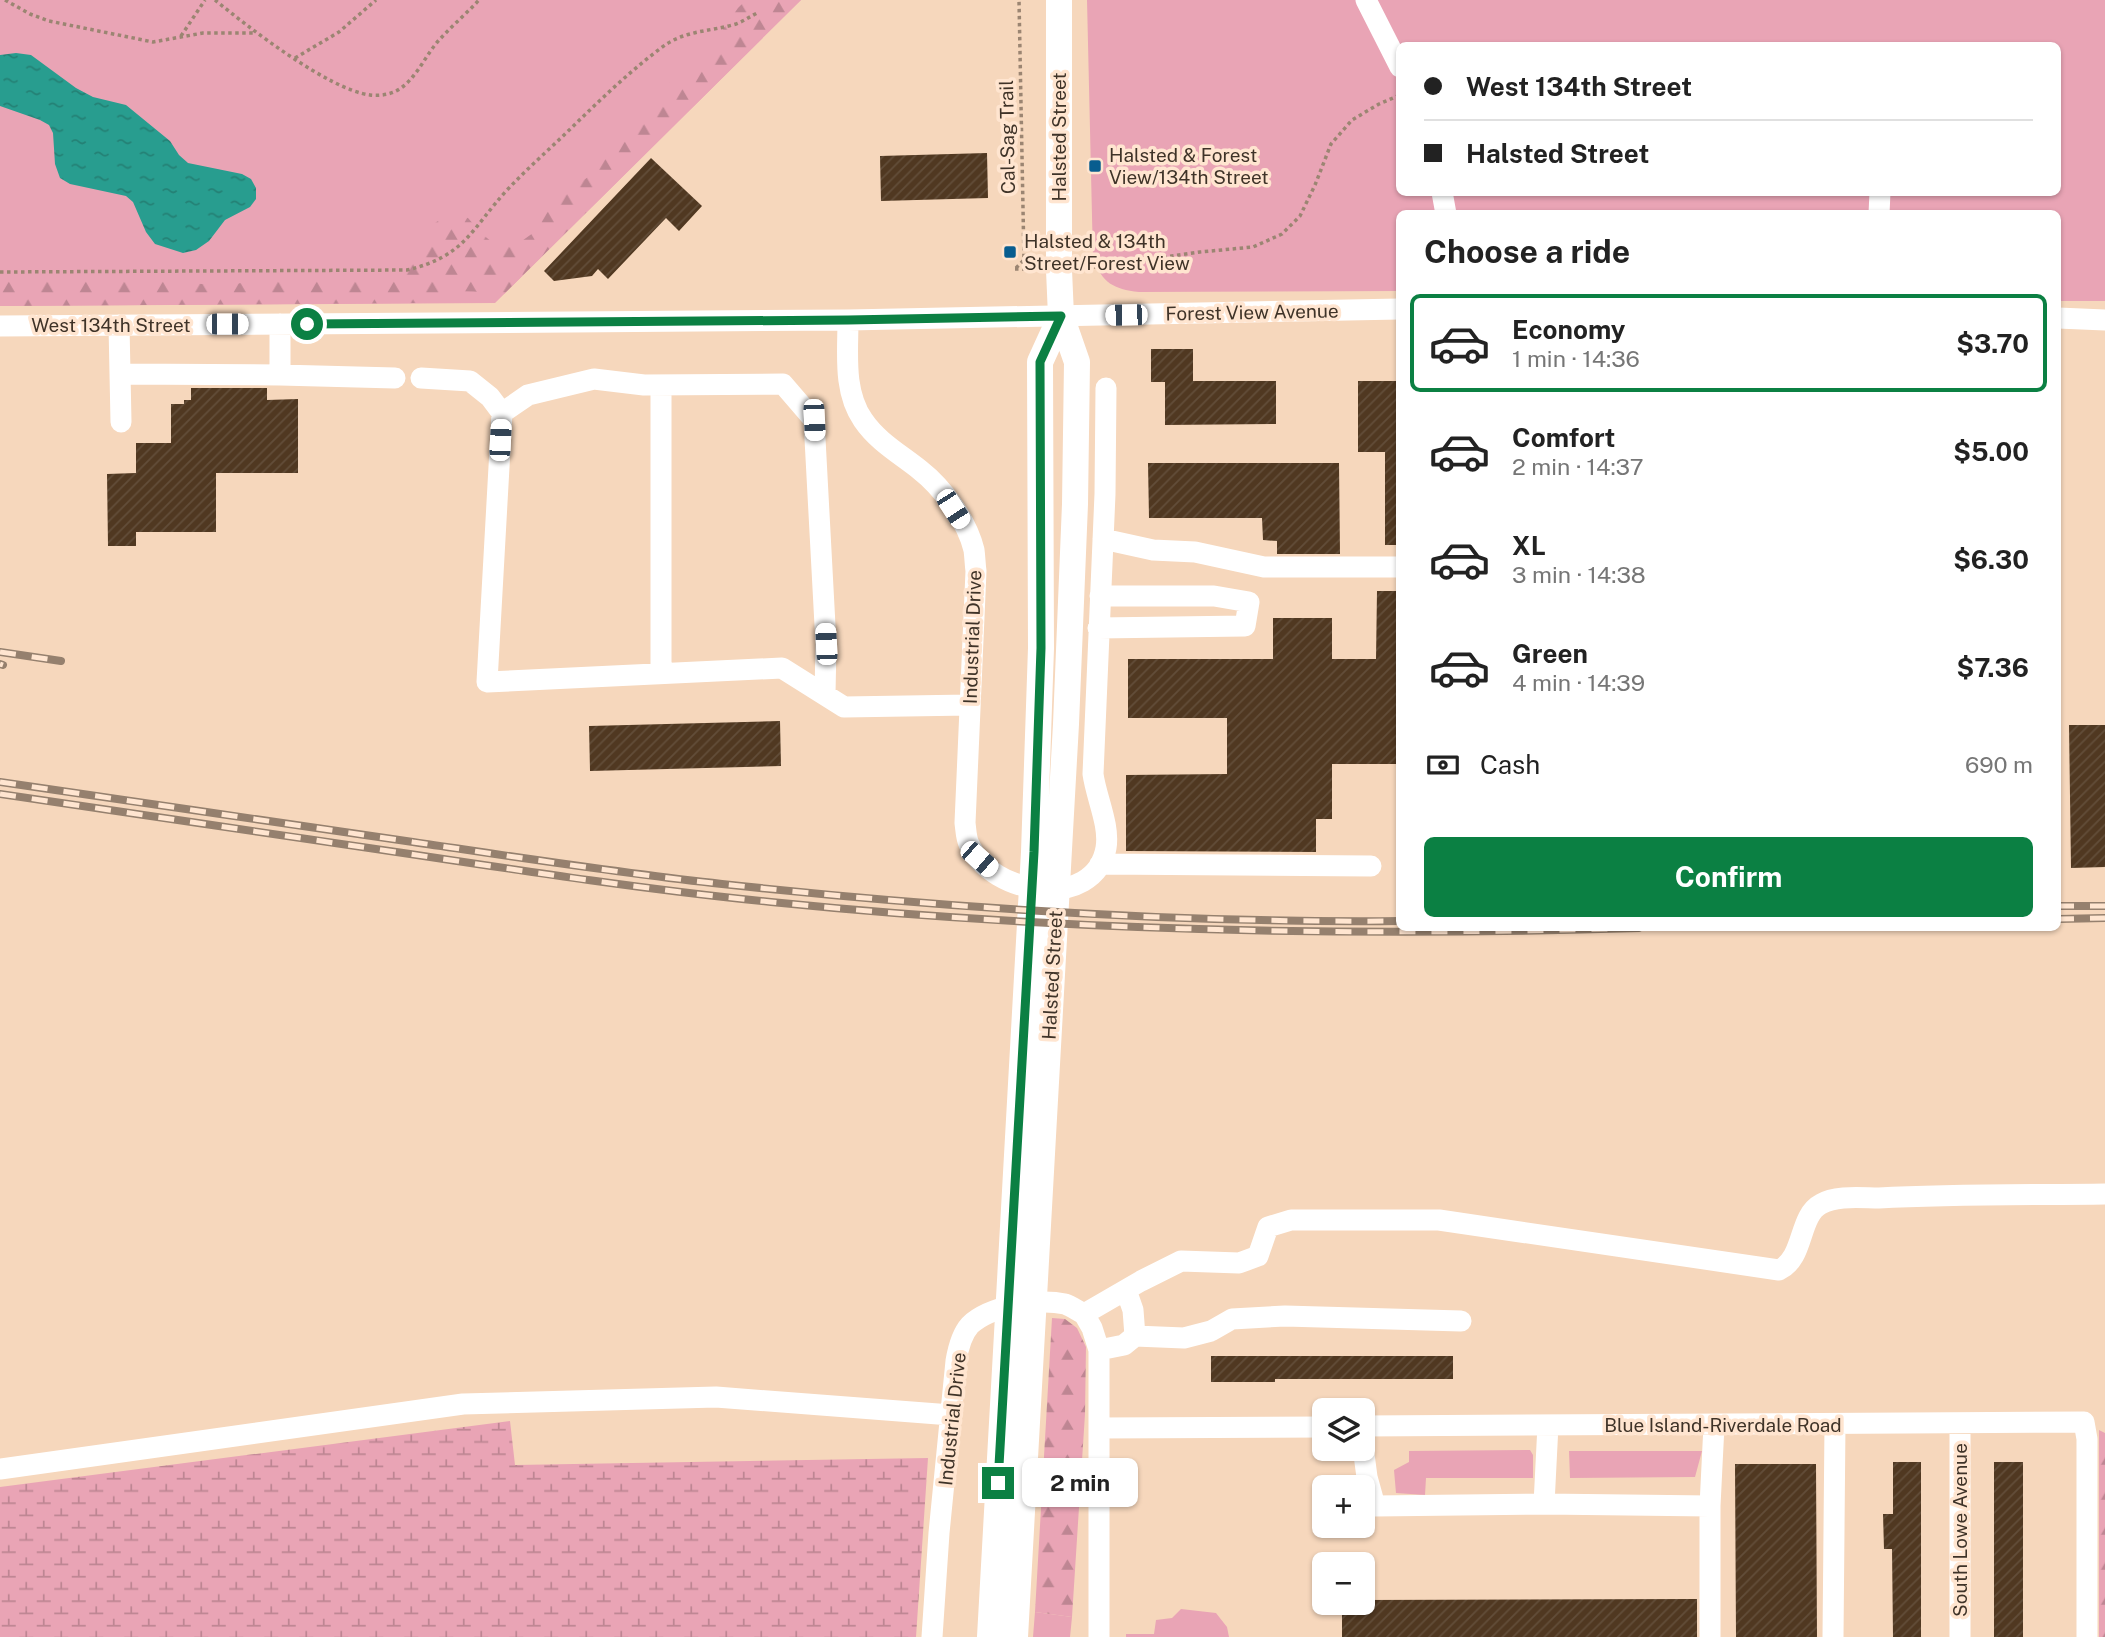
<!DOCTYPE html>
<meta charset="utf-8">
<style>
body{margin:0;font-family:"Public Sans",sans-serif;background:#f2f2f2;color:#222;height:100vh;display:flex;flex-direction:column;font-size:26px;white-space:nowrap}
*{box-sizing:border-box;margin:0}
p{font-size:23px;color:#767676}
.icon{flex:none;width:38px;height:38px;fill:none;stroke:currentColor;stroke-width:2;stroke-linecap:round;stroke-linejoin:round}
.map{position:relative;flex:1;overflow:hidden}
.panel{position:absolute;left:1396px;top:210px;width:665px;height:721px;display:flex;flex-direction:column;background:#fff;border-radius:10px;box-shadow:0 2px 5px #0004}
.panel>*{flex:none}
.top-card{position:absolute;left:1396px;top:42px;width:665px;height:154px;border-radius:10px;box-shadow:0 2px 5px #0004;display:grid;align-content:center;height:154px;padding:0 28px;background:#fff}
.tools{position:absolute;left:1312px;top:1398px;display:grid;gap:14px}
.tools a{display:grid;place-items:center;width:63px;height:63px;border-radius:10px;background:#fff;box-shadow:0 2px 5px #0004;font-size:35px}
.end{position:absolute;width:32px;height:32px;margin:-16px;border:9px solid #0b8043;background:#fff;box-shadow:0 0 0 4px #fff}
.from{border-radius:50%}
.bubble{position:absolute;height:49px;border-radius:10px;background:#fff;box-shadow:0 2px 5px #0004;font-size:23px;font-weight:700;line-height:49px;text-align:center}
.car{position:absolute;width:21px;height:42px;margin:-21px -10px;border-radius:9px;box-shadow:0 0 5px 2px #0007;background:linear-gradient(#fff 24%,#345 0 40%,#fff 0 76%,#345 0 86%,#fff 0)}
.top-card b{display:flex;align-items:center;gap:24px;height:66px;font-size:26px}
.top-card b+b{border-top:2px solid #e0e0e0}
.top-card i{width:18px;height:18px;background:#222}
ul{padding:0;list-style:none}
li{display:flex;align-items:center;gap:21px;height:98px;margin:0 14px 10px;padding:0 14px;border:4px solid transparent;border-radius:10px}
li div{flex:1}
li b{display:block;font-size:26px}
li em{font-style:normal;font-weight:700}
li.active{border-color:#0b8043}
li>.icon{width:63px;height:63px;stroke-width:1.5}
h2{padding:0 28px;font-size:32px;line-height:84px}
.pay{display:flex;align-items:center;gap:18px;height:77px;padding:0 28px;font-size:26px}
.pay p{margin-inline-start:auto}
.primary-button{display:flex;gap:14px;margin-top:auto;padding:14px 28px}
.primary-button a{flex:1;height:80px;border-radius:10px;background:#0b8043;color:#fff;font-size:28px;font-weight:700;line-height:80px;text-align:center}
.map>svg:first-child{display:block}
.green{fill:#e9a4b5;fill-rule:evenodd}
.forest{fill:url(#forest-firs)}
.wetland{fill:url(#wetland-marsh)}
.water{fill:url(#water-ripples)}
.building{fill:url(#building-hatch)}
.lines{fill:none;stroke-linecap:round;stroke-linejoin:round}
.path{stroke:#9b8572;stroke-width:3.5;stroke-dasharray:3.5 3.5;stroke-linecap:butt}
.minor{stroke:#fff;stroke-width:21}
.major{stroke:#fff;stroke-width:26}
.rail-casing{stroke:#95806e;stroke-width:8}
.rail{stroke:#ffe5d0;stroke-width:5;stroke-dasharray:16;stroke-linecap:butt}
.route{stroke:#0b8043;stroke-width:9}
.poi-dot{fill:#085d8f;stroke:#ffe5d0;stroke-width:2.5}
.labels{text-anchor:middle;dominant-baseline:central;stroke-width:7;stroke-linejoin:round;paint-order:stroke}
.street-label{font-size:19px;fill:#3f3328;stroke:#ffe5d0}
.poi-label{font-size:19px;fill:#3f3328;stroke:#ffe5d0;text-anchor:start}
</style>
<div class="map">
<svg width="2105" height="1637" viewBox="0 0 2105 1637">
<defs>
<pattern id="forest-firs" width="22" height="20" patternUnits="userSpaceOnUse" patternTransform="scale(1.75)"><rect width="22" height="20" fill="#e9a4b5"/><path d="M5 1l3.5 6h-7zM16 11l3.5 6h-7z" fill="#be8693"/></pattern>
<pattern id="wetland-marsh" width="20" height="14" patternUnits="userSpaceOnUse" patternTransform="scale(1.75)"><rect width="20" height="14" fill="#e9a4b5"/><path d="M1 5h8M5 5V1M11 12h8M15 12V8" fill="none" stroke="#be8693"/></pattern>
<pattern id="water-ripples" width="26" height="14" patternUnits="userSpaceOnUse" patternTransform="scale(1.75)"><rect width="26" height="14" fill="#289d8f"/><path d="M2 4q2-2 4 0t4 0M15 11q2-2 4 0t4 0" fill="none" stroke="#248175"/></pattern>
<pattern id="building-hatch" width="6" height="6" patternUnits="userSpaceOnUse" patternTransform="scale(1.75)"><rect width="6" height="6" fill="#503821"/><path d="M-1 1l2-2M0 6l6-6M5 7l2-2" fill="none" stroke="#624d39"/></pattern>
</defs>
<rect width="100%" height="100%" fill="#f6d7bc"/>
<path class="green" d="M0 0H801L495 303 0 306Z
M1087 0H2105V301H2058V214H1400V291L1139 292C1113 289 1103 283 1093 259ZM1400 46H2058V192H1400Z
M1530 1450 1533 1455V1478H1426L1425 1495 1396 1493 1394 1470 1409 1462V1451Z
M1569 1451H1702L1695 1477 1570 1478Z
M1181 1609 1216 1613 1227 1627 1229 1637H1126V1634H1154L1156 1620 1172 1618Z
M1035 1612 1072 1617 1070 1637H1033Z"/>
<path class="forest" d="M746 0H801L504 294C477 293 447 285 424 303L0 306V280L50 281 72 285 87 280H143L217 285 310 278 395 275 428 250 435 223 445 216 458 215 468 218 482 234 492 242 503 245 519 243 533 233 555 200 588 177 602 154 616 137 645 115 667 85 712 45 738 8Z
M1052 1318 1065 1319 1077 1328 1086 1347 1085 1414 1072 1617 1035 1612Z
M2099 1430 2105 1433V1637H2099Z"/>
<path class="wetland" d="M510 1421 515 1465 928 1458 916 1637H0V1487Z"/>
<path class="water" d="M16 53 31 55 76 88 93 97 126 105 170 141 179 155 188 163 242 174 251 179 256 188V199L250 207 225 220 209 241 196 250 183 253 155 244 146 232 133 202 126 196 70 184 60 178 55 164 53 133 49 125 40 120 0 106V55Z"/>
<path class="building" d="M987 153 988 198 881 201 880 156Z
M651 158 702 206 679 231 666 218 608 279 598 269 592 276 554 281 544 271Z
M1151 349H1193V381H1276V424L1165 425V382H1151Z
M1358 381H1400V545H1385V452H1358Z
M191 388H267V400L298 399V473H216V532H136V546H108L107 474 136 473V443H171V404H184V400H191Z
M1148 463H1339L1340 554H1277V541L1263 540 1262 518H1149Z
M1377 591H1400V764H1332V819H1316V852L1126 851V775L1227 774V718H1128V659H1273V618H1332V659H1376Z
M780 721 781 766 590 771 589 726Z
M2069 725H2105V867L2071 868Z
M1211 1356H1453V1379H1275V1382H1211Z
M1893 1462H1921V1637H1893L1892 1549H1884L1883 1514H1893Z
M1994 1462H2023V1637H1994Z
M1735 1464H1816L1817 1637H1736Z
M1697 1599V1637H1342V1603H1363V1600Z"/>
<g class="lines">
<path class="path" d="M5 0 30 14 49 21 153 42 203 33H254
M215 0C248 27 329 90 370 95 378 96 388 95 396 91 416 81 426 53 441 38 453 25 467 13 479 0
M181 36 205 0
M295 58 339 32 376 0
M1016 268 1024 260 1019 0
M1015 269H1037
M1080 269 1200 252 1253 247 1282 234 1300 216 1315 185 1331 144 1352 120 1379 104 1400 95
M0 272 407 270C466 256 471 229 508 189 525 171 544 154 562 137 594 106 625 75 661 48 684 30 709 32 736 24 744 21 751 16 759 12"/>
<path class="minor" d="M1366 0 1400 67
M1442 192 1446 214
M1879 214 1880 192
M2058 318 2105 320
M848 320C848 353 843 391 863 420 878 442 900 454 920 470 943 488 967 521 974 550 975 557 975 564 976 571L965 823C966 830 966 838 969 844 991 896 1095 911 1106 848 1110 825 1096 797 1093 774L1105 494 1106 388
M280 324V375L395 378
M119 325 121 422
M0 326 848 320 1400 309
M120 374 280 375
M421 378 470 381 490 397 502 413
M661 385V674
M1103 539 1153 550 1195 552 1264 567H1400
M1098 628 1245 626 1249 602 1214 596H1100
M825 694 826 644 814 420 783 384 644 385 594 379 528 395 502 413 487 682 782 668 844 707 969 705
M1100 864 1371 866
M1126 1290 1133 1310 1135 1336 1184 1338 1211 1331 1232 1319 1285 1316 1461 1321
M1084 1314 1141 1281 1181 1261 1239 1263 1258 1256 1268 1227 1291 1220H1439L1779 1270C1805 1258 1798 1216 1821 1204 1836 1195 1862 1198 1879 1198 1954 1194 2030 1195 2105 1194
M1084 1314 1092 1328 1099 1350V1637
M1099 1350 1124 1345 1135 1336
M1960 1423V1637
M1548 1425 1544 1504 1710 1506 1714 1425
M1363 1426 2084 1422 2087 1439V1637
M1099 1428 1325 1427
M1363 1447 1367 1477 1375 1506 1544 1504
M0 1469 463 1404 716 1397 951 1415
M1710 1506V1637
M932 1637 939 1533 956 1361C958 1349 961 1335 970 1325 990 1306 1038 1298 1065 1304 1071 1306 1078 1311 1084 1314
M1833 1637 1835 1424"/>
<path class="major" d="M990 1637 1034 852 1041 648 1040 362 1061 316
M1015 1637 1066 724 1075 504 1077 362 1061 316 1059 270V0"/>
<g class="rail-casing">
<path id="rail" d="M0 652 61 661
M0 664 3 665
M0 782C138 802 275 822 413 842 516 857 619 873 722 884 947 908 1174 923 1400 921
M0 794C137 814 273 834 410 854 530 872 650 890 771 902 1060 931 1349 937 1639 928
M2058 906H2105
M2058 919 2105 918"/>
</g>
<use href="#rail" class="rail"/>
</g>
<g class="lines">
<path class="route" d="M307 324 848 320 1061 316 1040 362 1041 648 1034 852 998 1483"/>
</g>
<g class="poi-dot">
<rect x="1088" y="159" width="14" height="14" rx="3.5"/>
<rect x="1003" y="245" width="14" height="14" rx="3.5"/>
</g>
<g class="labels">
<g class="street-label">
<text transform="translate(1007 137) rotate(-91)">Cal-Sag Trail</text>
<text transform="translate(1059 137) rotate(-90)">Halsted Street</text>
<text transform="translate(1252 312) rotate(-1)">Forest View Avenue</text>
<text x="111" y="325">West 134th Street</text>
<text transform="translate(972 637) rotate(-88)">Industrial Drive</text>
<text transform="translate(1052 975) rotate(-87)">Halsted Street</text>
<text transform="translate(952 1419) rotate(-84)">Industrial Drive</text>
<text x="1723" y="1425">Blue Island-Riverdale Road</text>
<text transform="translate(1960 1530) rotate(-90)">South Lowe Avenue</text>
</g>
<g class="poi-label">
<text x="1109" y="155">Halsted &amp; Forest<tspan x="1109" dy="22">View/134th Street</tspan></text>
<text x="1024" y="241">Halsted &amp; 134th<tspan x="1024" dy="22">Street/Forest View</tspan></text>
</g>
</g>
</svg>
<div class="tools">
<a><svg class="icon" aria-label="layers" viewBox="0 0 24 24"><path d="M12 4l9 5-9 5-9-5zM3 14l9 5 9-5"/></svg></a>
<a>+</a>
<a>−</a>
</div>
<i class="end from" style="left:307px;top:324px"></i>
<i class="end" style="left:998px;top:1483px"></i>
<div class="bubble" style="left:1022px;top:1458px;width:116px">2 min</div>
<i class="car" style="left:1126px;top:315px;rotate:269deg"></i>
<i class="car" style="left:227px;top:324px;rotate:90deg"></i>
<i class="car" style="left:814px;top:420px;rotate:177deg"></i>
<i class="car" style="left:500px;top:440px;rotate:3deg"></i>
<i class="car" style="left:953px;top:509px;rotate:147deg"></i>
<i class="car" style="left:826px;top:644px;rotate:357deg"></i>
<i class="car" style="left:979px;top:859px;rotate:131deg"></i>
<div class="top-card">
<b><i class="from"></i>West 134th Street</b>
<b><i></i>Halsted Street</b>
</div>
<section class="panel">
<h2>Choose a ride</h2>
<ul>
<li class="active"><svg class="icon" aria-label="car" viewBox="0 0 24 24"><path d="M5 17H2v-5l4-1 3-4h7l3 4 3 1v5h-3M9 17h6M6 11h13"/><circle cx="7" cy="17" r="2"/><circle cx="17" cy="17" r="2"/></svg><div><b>Economy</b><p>1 min · 14:36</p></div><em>$3.70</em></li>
<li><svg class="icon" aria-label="car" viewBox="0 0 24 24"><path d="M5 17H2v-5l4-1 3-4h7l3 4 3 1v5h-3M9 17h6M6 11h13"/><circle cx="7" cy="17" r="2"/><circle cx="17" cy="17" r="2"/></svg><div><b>Comfort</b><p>2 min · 14:37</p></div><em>$5.00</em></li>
<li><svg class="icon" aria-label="car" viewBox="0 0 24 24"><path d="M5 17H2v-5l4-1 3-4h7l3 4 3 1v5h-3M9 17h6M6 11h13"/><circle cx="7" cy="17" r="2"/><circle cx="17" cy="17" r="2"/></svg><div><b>XL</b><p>3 min · 14:38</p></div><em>$6.30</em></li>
<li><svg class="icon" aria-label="car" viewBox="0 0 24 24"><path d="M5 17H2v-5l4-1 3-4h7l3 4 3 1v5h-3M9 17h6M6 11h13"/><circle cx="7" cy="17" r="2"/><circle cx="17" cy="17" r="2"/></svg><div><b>Green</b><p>4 min · 14:39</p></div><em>$7.36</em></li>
</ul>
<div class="pay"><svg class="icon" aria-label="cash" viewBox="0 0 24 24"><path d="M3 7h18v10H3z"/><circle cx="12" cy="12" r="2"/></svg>Cash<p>690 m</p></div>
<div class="primary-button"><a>Confirm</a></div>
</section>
</div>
